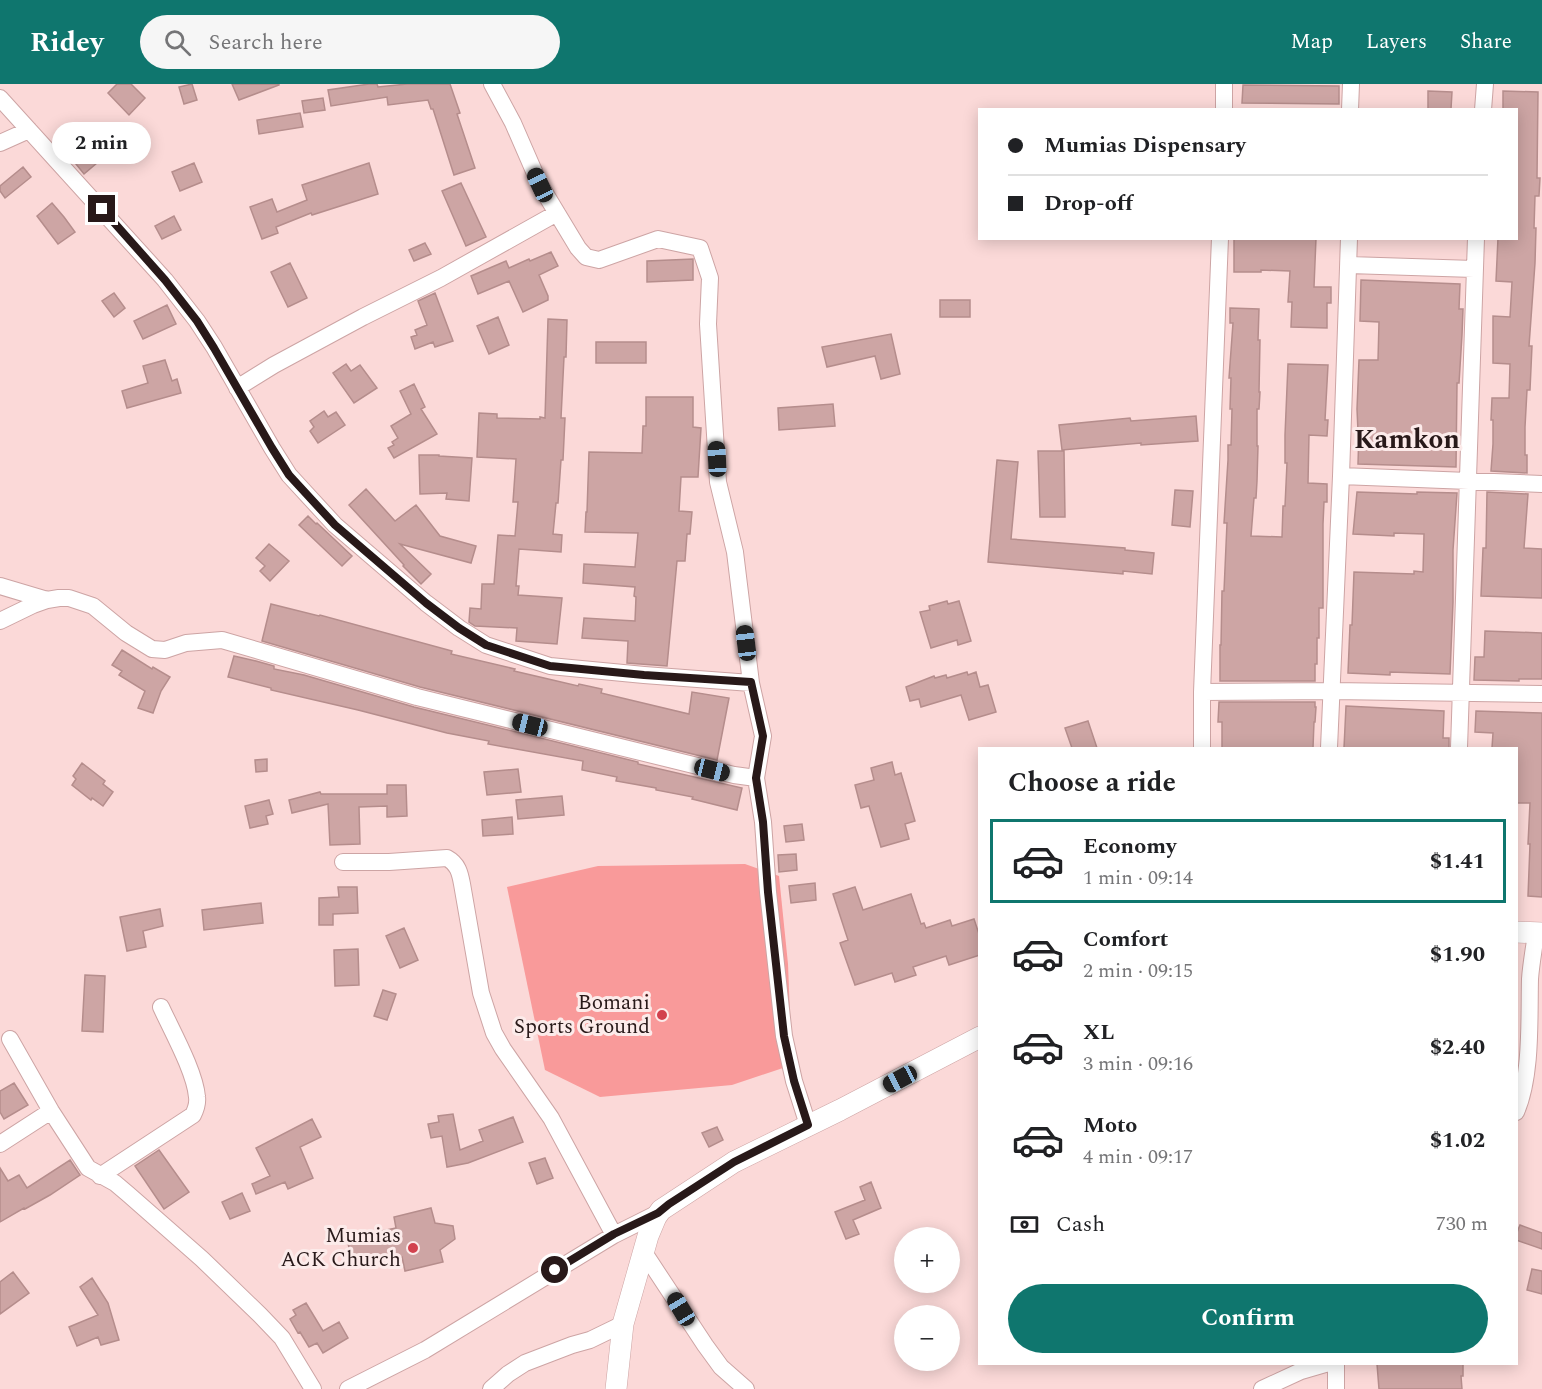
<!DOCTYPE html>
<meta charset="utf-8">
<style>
body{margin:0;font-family:Spectral,serif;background:#f6f6f6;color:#202124;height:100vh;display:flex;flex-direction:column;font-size:22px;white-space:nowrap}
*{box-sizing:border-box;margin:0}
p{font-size:20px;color:#757577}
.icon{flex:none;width:33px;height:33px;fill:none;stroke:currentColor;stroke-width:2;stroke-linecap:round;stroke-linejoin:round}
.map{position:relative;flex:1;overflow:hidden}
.side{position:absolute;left:978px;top:663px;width:540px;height:618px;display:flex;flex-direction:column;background:#fff;border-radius:0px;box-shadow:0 3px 15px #0003}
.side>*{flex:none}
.banner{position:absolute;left:978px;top:24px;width:540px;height:132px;border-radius:0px;box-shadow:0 3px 15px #0003;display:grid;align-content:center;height:132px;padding:0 30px;background:#fff}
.buttons{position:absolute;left:894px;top:1143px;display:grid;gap:12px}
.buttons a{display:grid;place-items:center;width:66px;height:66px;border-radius:50%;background:#fff;box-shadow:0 3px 15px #0003;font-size:30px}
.end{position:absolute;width:27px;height:27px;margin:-14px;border:8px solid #281919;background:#fff;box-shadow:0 0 0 3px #fff}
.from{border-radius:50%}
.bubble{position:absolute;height:42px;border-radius:21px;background:#fff;box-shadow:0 3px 15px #0003;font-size:20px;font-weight:700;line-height:42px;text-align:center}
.car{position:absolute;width:18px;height:36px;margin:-18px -9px;border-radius:8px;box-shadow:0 0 4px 2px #0007;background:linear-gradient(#222 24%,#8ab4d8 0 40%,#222 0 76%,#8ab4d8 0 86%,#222 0)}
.banner b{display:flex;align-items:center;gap:21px;height:57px;font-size:22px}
.banner b+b{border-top:2px solid #e0e0e0}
.banner i{width:15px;height:15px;background:#202124}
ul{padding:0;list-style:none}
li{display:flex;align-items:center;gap:18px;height:84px;margin:0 12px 9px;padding:0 18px;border:3px solid transparent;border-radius:0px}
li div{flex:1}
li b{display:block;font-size:22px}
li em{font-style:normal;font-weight:700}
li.selected{border-color:#0f766e}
li>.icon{width:54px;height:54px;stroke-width:1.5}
h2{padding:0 30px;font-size:27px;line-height:72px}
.pay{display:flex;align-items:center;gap:15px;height:66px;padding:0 30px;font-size:22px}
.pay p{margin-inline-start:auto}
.action{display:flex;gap:12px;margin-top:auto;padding:12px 30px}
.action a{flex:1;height:69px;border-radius:36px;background:#0f766e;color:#fff;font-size:24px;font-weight:700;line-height:69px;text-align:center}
header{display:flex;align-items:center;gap:36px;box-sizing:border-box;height:84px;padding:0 30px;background:#0f766e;color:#fff}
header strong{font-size:28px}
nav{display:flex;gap:33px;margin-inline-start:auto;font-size:21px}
.search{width:420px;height:54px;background:#f6f6f6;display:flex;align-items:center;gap:15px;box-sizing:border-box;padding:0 21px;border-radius:33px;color:#757577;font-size:22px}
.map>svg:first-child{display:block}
.green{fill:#f99a9a}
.building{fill:#cda5a4;stroke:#b58d8c;stroke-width:1.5}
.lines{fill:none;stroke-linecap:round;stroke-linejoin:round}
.minor-casing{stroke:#cda4a4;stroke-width:18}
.tertiary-casing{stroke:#cda4a4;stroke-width:22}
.minor{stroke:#fff;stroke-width:16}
.tertiary{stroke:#fff;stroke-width:21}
.route{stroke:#281919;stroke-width:8}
.poi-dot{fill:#d2424e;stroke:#fcebea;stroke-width:2}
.labels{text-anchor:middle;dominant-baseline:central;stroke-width:6;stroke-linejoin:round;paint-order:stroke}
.poi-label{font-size:21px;fill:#281919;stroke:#fcebea;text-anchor:end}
.district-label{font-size:27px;font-weight:bold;fill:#281919;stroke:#fcebea}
</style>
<header>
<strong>Ridey</strong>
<div class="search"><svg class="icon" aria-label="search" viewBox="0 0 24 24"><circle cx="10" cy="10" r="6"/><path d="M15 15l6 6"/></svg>Search here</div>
<nav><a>Map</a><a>Layers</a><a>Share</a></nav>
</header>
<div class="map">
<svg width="1542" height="1305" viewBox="0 0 1542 1305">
<rect width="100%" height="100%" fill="#fbd9d8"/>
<path class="green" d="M745 780 779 792 788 880 792 981 732 1001 600 1013 545 986 507 803 598 782Z"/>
<path class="building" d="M117 0H131L145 14 129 31 108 9Z
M192 0 197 16 184 20 179 3Z
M232 0H279V1L239 16Z
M369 0H377L378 3 407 0H450L460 29 457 30 475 84 454 91 433 25H431L428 16 388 21 387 13 331 22 328 6Z
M1243 1 1339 2V20L1242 19Z
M1428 7 1452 8 1451 25H1428Z
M1503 7 1538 8 1537 94H1540L1539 112H1535L1534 144H1536L1535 179 1529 262H1532L1530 306H1527L1525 343V371H1527V389L1491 387 1493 360V336H1491L1492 314H1509L1510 280 1493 279V232L1510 233 1512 198 1496 197 1498 154H1516V26H1503Z
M323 14 325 26 304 29 302 17Z
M300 29 303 43 259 50 257 36Z
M125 46 135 58 120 71 110 59Z
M93 49 110 68 84 90 72 75 81 67 77 63Z
M194 79 202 98 180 107 172 88Z
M369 79 378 110 312 131 311 129 276 143 278 149 262 155 250 123 272 115 277 128 307 116 302 101Z
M23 83 31 93 5 114 0 107V102Z
M461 99 486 153 466 162 442 107Z
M52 119 64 133 75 148 58 160 37 132Z
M174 132 181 146 162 155 155 142Z
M1234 154H1316L1314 203H1331V219H1327V244L1291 243 1292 218H1288L1290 187 1261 186V188H1234Z
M425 159 431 170 414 177 409 166Z
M551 168 558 182 539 191 548 212V216L523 228 509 197 478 210 471 192 506 177 509 184 529 175 530 177Z
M693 175V196L647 198V177Z
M290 179 307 214 288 223 271 188Z
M1361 196 1460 200 1459 225H1463L1462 251 1459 299H1457L1456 383 1358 380 1359 347H1358L1357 325 1359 276H1378L1379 238 1360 237Z
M114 209 125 224 114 233 102 217Z
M435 209 453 257 435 263 433 258 415 265 411 253 417 251 415 246 427 241 418 217Z
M940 216H970V233H940Z
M167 221 176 240 143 255 134 237Z
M1230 224 1259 225 1258 256H1260L1259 308H1260L1259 325H1257V362H1258L1257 397 1256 414H1254L1251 452 1282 453 1283 422H1285L1287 379H1285V351L1288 280 1328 281 1325 336H1328L1327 352 1309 351 1308 399 1327 400V418H1324L1323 440V524H1319V554H1317V580H1315V597H1220V561H1221L1222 507H1224L1227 439H1224L1228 376V361H1231L1232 325H1230L1231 294H1229L1233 239H1230Z
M498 233 509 261 489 270 477 242Z
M548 235 567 236 566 273H564L561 334H565L563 376H561L558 419H556L553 450 562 451 561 468 519 465 516 502H519L518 511 562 514 557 560 516 557 517 544 475 542 469 538 470 524 481 525 482 500H494L498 451 515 452 518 418H513L516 375 477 373 479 329 497 330V334L540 335V333L545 334Z
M891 250 900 290 881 295 875 272 827 283 822 263Z
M596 258H646V279H596Z
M165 276 172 297 177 295 181 309 127 324 122 307 148 299 143 282Z
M346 280 351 287 360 281 377 304 354 319 333 289Z
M414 300 425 323 421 325 437 350 394 374 388 364 394 361 392 358 398 354 391 342 411 330 400 307Z
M646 313H693V343L701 344 698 393H681L679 427 692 428 690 450H687L685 477H677L667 582 627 579 628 557 582 554 584 534 635 537 636 513 634 512 635 503 583 499 584 480 635 483 638 449 585 448 586 428H587L589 368 642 369 643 342H646Z
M833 320 835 342 779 346 778 324Z
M324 327 328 333 336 328 345 341 318 359 310 347 314 343 310 337Z
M1196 332 1198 357 1141 361V359L1062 366 1059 341 1130 334 1131 337Z
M1038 367H1064L1065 433H1040Z
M419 371H439V372L472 374 469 417 446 415 447 409 420 410Z
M997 376 1018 378 1011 455 1125 464V466L1154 469 1152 490 1123 487V490L988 478Z
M366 405 395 437 416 421 440 452 476 462 471 479 400 460 431 490 421 500 403 482 404 481 349 421Z
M1175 406 1193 407 1190 443 1172 441Z
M1357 408 1417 410V408L1457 409 1453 466V518L1450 590 1390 588V591L1348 589 1350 541H1352L1354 488 1414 490V487L1423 488 1424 450 1394 449V452L1353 450Z
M1487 408 1528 410 1524 464 1542 465V514L1481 512 1483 464H1486Z
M308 432 316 440 317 439 352 472 342 482 299 441Z
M269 460 289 477 270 497 260 487 265 482 256 474Z
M947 517 948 520 959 517 971 557 958 561 957 556 931 564 920 528 930 526 929 522Z
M271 520 319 532 320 531 452 567 451 570 515 585 514 587 544 594 578 602 579 600 602 605 601 609 689 630 692 608 729 614 717 676 420 603 262 557Z
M1485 547 1542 549V595H1519V597L1474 596 1475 573H1484Z
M122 566 152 585 153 583 170 593 161 607 153 629 138 624 145 607 119 591 122 587 112 581Z
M234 572 256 577 274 582V585L304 591 414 623 638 678V680L742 704 737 726 692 715 693 713 656 706V704L616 697 617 693 582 686 583 677 488 660 489 657 447 649 358 626 271 606V604L228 593Z
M967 588 968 591 976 588 980 603 988 601 996 628 969 636 961 611 921 623 919 615 910 617 906 603 934 592 935 594 946 591 947 594Z
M1219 618H1315V623H1316L1315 638H1314L1313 664H1222V638H1218Z
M1346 622 1444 627 1443 654H1449V664H1344Z
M1476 627 1542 629V813L1528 812 1530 760H1528L1530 719H1516V664H1492L1493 649 1475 648Z
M1088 637 1097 664H1072L1065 644Z
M267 675V687L256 688 255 676Z
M892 678 895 691 901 689 915 737 905 740 909 755 881 763 869 722 861 724 855 701 874 696 871 684Z
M82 679 105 697 103 700 113 708 103 722 92 714 91 716 72 701 76 695 73 692Z
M518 685 521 708 487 711 484 688Z
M387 701H406L407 732 387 733V722L359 723 360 760 330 761 328 720 292 729 289 716 320 708 321 710H387Z
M562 712 564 731 518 735 516 716Z
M269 716 273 730 266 732 268 740 250 744 245 722Z
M512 733 513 750 483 752 482 736Z
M802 740 804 756 786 758 784 742Z
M796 770 797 786 779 788 778 771Z
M815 799 816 816 791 819 789 802Z
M338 803H357L358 829 333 830V841H319V814L339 813Z
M855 803 863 826 911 810 921 840 924 839 926 844 950 836 952 842 974 835 980 853V871L949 881 946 872 913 883 916 891 895 898 892 889 855 901 840 859 848 856 833 810Z
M261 819 263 839 204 846 202 826Z
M160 825 163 842 143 847 146 863 127 867 120 833Z
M404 844 418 876 400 884 386 852Z
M358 865 359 901 335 902 334 866Z
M85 891 105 892 103 948 82 947Z
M383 906 396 910 387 936 374 932Z
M14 999 28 1021 4 1035 0 1028V1007Z
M453 1030 460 1066 483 1057 479 1046 513 1033 523 1058 468 1079 447 1083 442 1052 431 1054 428 1040 439 1038 438 1032Z
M312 1035 321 1053 300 1063 313 1094 288 1105 285 1098 256 1110 252 1100 270 1092 256 1064Z
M717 1043 723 1056 709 1063 702 1049Z
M159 1066 189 1108 164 1125 135 1082Z
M545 1074 553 1094 537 1100 529 1079Z
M70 1076 80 1091 50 1111 25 1125 24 1124 0 1138V1084L8 1097 19 1091 27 1104Z
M871 1098 881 1124 853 1136 859 1150 846 1155 835 1128 865 1116 860 1103Z
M242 1109 250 1127 230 1135 222 1118Z
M431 1124 435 1139 453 1142 455 1155 440 1166 443 1178 405 1187 402 1173 353 1184 347 1154 396 1144 394 1133Z
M1520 1141 1542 1149V1165L1516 1156V1151Z
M1532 1185 1542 1187V1210L1527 1206Z
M13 1188 29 1209 0 1230V1198Z
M92 1194 108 1219 119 1256 101 1261 98 1253 77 1262 69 1243 98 1231 80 1203Z
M306 1219 323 1247 339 1238 348 1254 323 1269 317 1259 309 1263 300 1248 298 1249 290 1235 296 1231 293 1226Z
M1377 1280H1463V1292H1461L1462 1305H1379Z"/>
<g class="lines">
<g class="minor-casing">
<path id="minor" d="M492 0 513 39 540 101 578 164 586 173 599 176 658 155 700 164 710 194 708 240 718 398 735 468 751 599 763 652 756 694 763 738 768 808 784 952 794 997 808 1041
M1224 0V26
M0 14 165 196 197 237 214 263 272 364 289 391 335 441 426 519 459 544 486 561 550 582 644 591 751 599
M1350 26 1351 0
M1483 26 1485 0
M0 59 29 46
M1349 181 1474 185
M237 304 274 281 363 233 441 194 557 129
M1341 392 1542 400
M0 502 47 516
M0 537 33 521 47 516 59 514H69L93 522 126 549 152 565 165 566 186 559 222 556 417 613 734 691 756 694
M1202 608 1332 607 1542 610
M1202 664V608L1220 154
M1329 664 1341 392 1349 154
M1459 664 1476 154
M343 778H389L447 774C458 780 460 789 462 800L481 909 494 949 503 965 551 1034 614 1151
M10 955 51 1027 88 1084 115 1099 128 1110 202 1175 260 1231 282 1254 313 1305
M1516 1028C1532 992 1529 934 1530 895 1531 880 1534 865 1536 849
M0 1060 51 1027
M100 1092 193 1031C196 1025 198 1020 197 1013 195 988 172 947 161 923
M643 1167 705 1261 721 1283 746 1305
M348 1305 425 1266 614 1151 658 1129
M491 1305 508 1290 525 1279 572 1261 590 1256 623 1240
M1262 1305 1301 1287 1325 1280
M1336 1305V1280"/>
</g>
<g class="tertiary-casing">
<path id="tertiary" d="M1516 848 1542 849
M616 1305 623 1240 648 1152 656 1133 661 1126 734 1078 840 1026 980 953"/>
</g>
<use href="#minor" class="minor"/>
<use href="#tertiary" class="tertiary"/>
</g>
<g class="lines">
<path class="route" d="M102 125 165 196 197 237 214 264 272 364 289 391 335 441 426 519 459 544 486 561 550 582 644 591 751 598 763 652 756 694 763 738 768 808 784 952 794 997 808 1041 734 1078 669 1120 658 1129 614 1150 555 1186"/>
</g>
<g class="poi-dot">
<circle cx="662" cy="931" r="6"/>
<circle cx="413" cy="1164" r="6"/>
</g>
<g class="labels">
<g class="poi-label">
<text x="650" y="919">Bomani<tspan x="650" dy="24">Sports Ground</tspan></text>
<text x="401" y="1152">Mumias<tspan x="401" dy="24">ACK Church</tspan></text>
</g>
<g class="district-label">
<text x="1407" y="356">Kamkon</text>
</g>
</g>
</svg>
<div class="buttons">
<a>+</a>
<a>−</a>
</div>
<i class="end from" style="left:555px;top:1186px"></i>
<i class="end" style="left:102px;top:125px"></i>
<div class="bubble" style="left:52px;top:38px;width:99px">2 min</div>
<i class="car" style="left:540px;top:101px;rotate:335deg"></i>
<i class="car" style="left:717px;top:375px;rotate:357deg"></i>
<i class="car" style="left:746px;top:559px;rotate:353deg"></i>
<i class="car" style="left:530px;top:641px;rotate:284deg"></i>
<i class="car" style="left:712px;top:686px;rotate:104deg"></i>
<i class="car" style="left:900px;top:995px;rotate:242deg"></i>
<i class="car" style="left:681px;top:1225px;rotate:329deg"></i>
<div class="banner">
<b><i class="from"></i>Mumias Dispensary</b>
<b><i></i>Drop-off</b>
</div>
<section class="side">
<h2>Choose a ride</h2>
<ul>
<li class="selected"><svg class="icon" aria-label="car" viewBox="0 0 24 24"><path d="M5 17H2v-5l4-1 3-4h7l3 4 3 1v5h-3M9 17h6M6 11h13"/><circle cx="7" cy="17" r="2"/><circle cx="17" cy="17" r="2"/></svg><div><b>Economy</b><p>1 min · 09:14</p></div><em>$1.41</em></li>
<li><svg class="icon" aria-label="car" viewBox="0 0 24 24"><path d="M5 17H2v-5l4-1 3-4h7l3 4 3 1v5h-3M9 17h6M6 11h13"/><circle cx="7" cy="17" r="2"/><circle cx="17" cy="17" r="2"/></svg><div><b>Comfort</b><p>2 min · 09:15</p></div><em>$1.90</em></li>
<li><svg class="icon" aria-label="car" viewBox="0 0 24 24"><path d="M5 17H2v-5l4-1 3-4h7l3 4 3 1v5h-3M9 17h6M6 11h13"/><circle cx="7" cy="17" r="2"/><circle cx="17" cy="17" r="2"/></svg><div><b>XL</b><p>3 min · 09:16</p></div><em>$2.40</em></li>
<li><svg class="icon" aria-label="car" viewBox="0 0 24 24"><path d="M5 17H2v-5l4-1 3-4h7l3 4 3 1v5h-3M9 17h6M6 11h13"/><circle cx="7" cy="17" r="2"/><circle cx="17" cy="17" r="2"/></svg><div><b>Moto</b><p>4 min · 09:17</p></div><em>$1.02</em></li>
</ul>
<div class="pay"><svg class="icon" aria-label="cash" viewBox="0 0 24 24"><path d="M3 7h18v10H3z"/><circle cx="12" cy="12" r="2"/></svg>Cash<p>730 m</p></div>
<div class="action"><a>Confirm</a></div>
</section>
</div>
